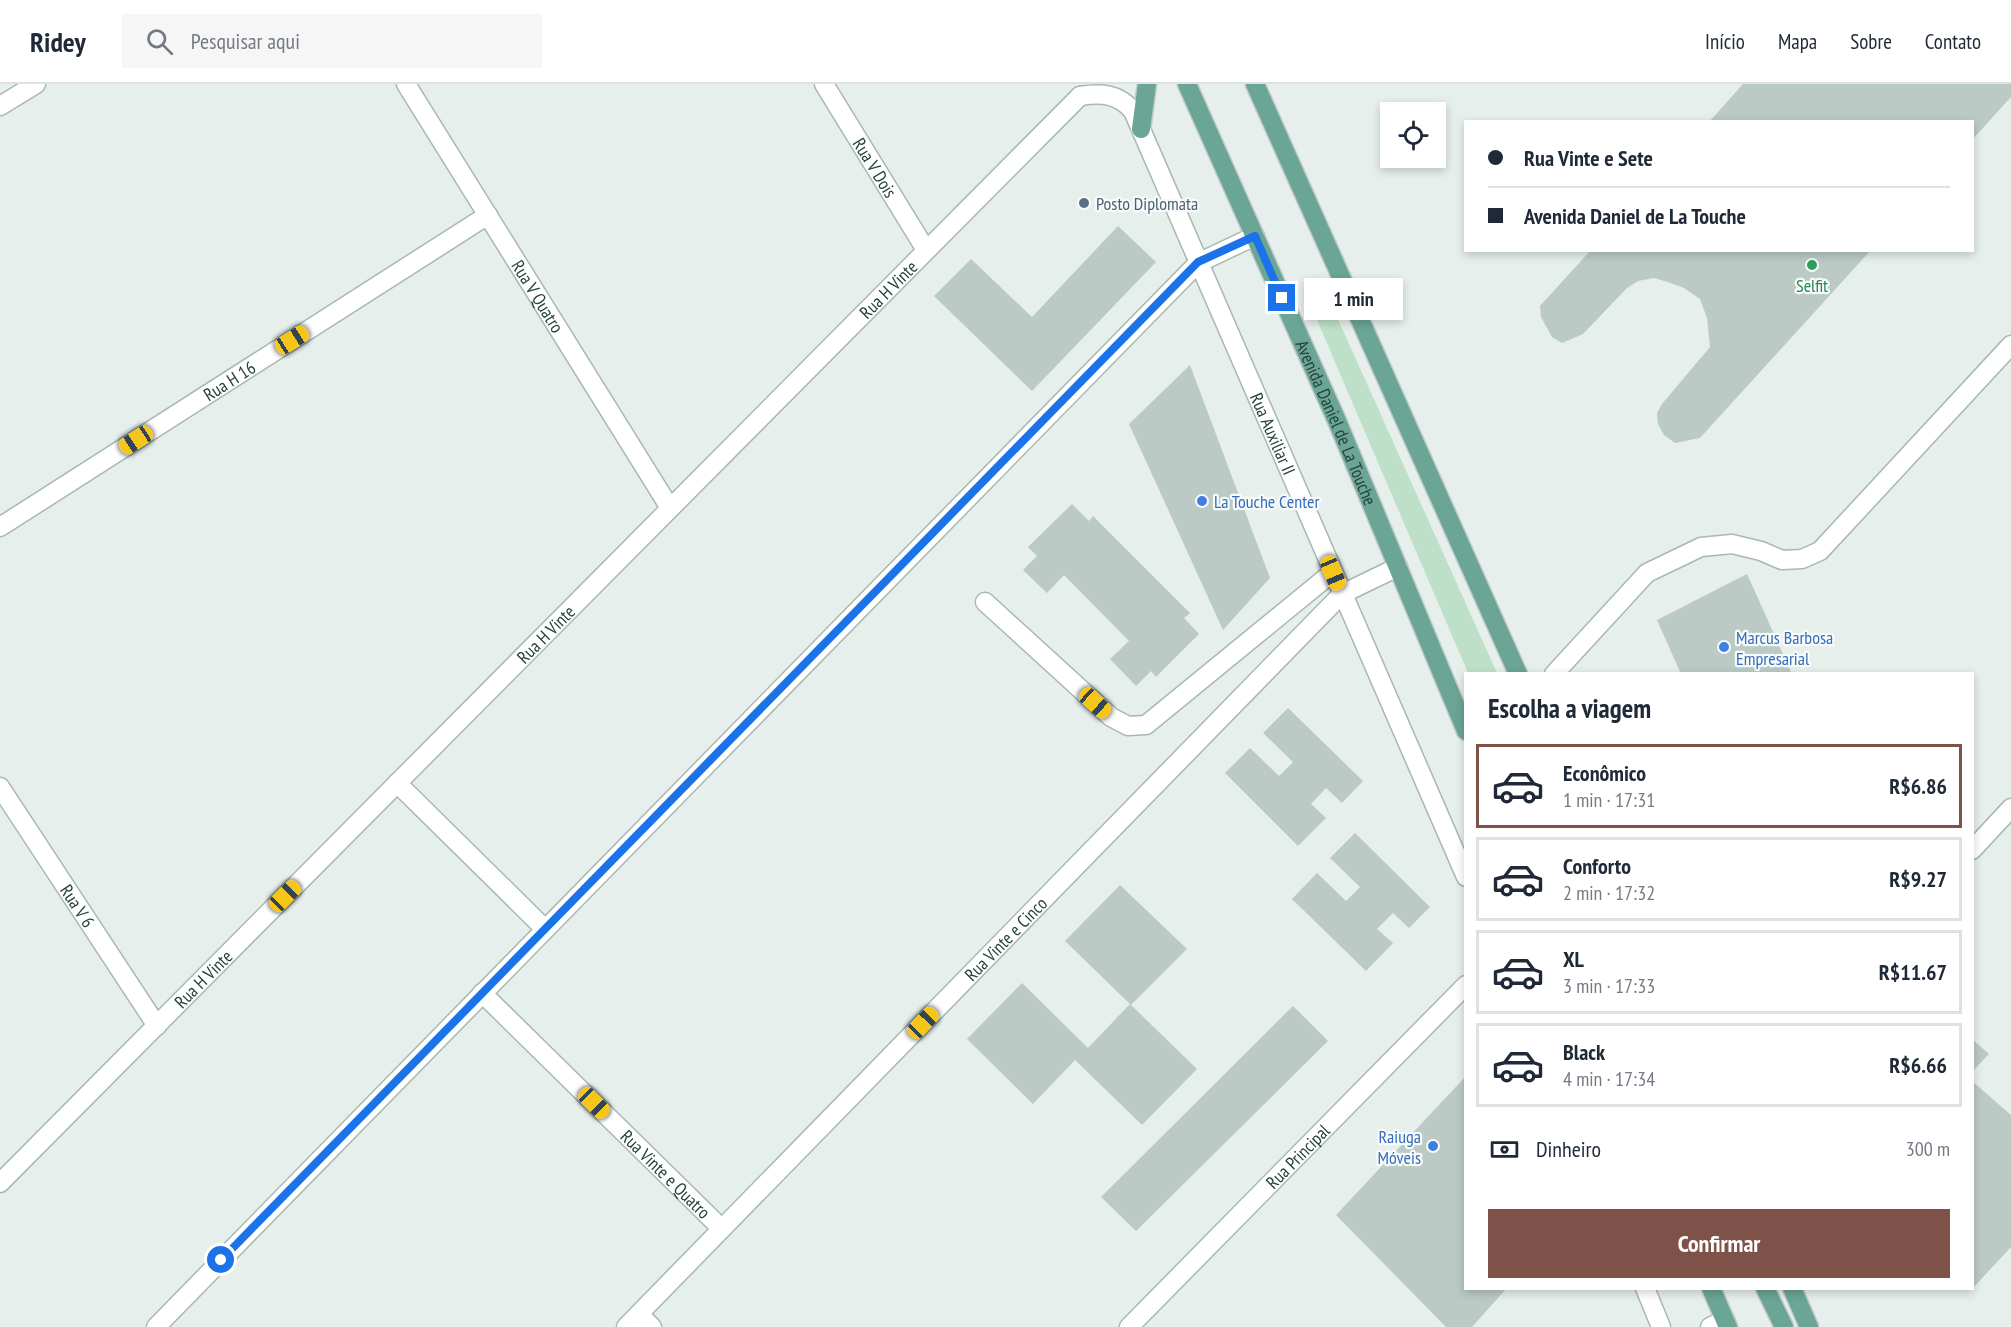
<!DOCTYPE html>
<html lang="pt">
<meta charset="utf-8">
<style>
body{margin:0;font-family:"PT Sans Narrow",sans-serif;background:#f6f6f7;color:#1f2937;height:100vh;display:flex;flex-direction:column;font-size:22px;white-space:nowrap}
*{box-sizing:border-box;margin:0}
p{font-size:20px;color:#747a83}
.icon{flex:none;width:33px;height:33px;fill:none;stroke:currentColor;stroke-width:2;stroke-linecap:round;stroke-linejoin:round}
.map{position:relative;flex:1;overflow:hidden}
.sheet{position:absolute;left:1464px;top:588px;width:510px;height:618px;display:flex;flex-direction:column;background:#fff;border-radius:0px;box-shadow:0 3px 9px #0003}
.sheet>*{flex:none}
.top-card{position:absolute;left:1464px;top:36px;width:510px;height:132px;border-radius:0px;box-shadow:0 3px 9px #0003;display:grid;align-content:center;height:132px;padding:0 24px;background:#fff}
.buttons{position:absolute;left:1380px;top:18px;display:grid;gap:12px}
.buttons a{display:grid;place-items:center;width:66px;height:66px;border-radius:0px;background:#fff;box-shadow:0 3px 9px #0003;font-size:30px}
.end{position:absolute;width:27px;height:27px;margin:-14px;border:8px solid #1a73e8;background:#fff;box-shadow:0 0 0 3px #fff}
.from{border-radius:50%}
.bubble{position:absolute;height:42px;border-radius:0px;background:#fff;box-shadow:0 3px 9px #0003;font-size:20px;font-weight:600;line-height:42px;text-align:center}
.car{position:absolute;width:18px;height:36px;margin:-18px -9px;border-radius:8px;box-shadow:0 0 4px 2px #0007;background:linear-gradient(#f5c518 24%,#345 0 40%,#f5c518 0 76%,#345 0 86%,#f5c518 0)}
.top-card b{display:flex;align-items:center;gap:21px;height:57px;font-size:22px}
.top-card b+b{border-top:2px solid #e0e1e3}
.top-card i{width:15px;height:15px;background:#1f2937}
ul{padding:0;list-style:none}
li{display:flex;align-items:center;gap:18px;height:84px;margin:0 12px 9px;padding:0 12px;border:3px solid #e0e1e3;border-radius:0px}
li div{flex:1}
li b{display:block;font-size:22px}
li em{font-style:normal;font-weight:600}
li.selected{border-color:#7f5249}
li>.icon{width:54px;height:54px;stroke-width:1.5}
h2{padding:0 24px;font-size:27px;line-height:72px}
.pay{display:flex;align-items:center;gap:15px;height:66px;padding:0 24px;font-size:22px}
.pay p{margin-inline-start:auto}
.primary-button{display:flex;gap:12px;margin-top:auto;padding:12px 24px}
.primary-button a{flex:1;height:69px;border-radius:0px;background:#7f5249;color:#fff;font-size:24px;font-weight:600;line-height:69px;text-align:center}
header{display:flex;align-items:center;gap:36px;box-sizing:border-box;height:84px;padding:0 30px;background:#fff;border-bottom:2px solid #e0e1e3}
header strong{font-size:28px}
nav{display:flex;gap:33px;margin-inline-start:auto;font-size:21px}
.search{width:420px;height:54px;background:#f6f6f7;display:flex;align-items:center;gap:15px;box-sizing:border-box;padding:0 21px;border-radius:0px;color:#747a83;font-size:22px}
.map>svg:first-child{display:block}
.green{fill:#bfe0c8}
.building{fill:#bbcac4}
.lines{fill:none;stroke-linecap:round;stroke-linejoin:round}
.service-casing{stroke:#a8b8b2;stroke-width:21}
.minor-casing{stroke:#a8b8b2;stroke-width:21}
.tertiary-casing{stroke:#a8b8b2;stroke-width:21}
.primary-casing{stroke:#c2cac8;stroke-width:21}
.service{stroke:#fff;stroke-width:18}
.minor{stroke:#fff;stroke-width:18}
.tertiary{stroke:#fff;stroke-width:18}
.primary{stroke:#6aa596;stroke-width:18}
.route{stroke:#1a73e8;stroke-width:8}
.service-dot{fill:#5c6f8a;stroke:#f7fbf9;stroke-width:2}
.leisure-dot{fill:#2e9e5b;stroke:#f7fbf9;stroke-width:2}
.shop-dot{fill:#3f7fe0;stroke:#f7fbf9;stroke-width:2}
.labels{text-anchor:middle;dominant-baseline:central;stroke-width:4.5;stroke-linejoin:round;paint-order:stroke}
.street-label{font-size:18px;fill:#24423a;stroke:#f7fbf9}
.service-label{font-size:18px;fill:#4e5e75;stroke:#f7fbf9;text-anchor:start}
.leisure-label{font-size:18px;fill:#27864d;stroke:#f7fbf9}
.shop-label{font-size:18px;fill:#366cbe;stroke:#f7fbf9;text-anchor:start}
</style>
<header>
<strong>Ridey</strong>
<div class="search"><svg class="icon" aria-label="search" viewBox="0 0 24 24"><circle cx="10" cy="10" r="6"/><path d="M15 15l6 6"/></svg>Pesquisar aqui</div>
<nav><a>Início</a><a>Mapa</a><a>Sobre</a><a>Contato</a></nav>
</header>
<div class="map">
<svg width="2011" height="1243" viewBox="0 0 2011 1243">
<rect width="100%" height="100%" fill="#e6efeb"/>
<path class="green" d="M1323 202 1497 589H1468L1306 210Z"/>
<path class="building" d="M1743 0H2011V13L1972 56V38H1709Z
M1118 142 1156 178 1032 307 934 212 971 175 1032 233Z
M1591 166H1871L1700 354 1675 359 1664 351 1658 340 1657 329 1662 320 1710 263 1707 234 1700 215 1684 204 1668 198 1654 194 1638 197 1627 204 1583 250 1562 259 1552 253 1541 233 1540 222Z
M1190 281 1270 494 1223 546 1129 340Z
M1072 420 1089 437 1093 432 1190 529 1184 534 1199 550 1156 593 1151 587 1136 602 1110 575 1129 557 1064 491 1047 509 1023 486 1037 472 1028 463Z
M1747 490 1792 590H1681L1657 536Z
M1288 624 1363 697 1342 719 1326 704 1311 720 1326 734 1298 762 1225 689 1250 664 1279 692 1293 678 1263 649Z
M1355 749 1430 823 1409 844 1393 829 1377 845 1393 859 1366 887 1292 815 1317 789 1346 817 1360 803 1330 774Z
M1120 801 1187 865 1131 921 1065 857Z
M1022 899 1088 964 1130 920 1197 985 1142 1041 1075 976 1033 1020 967 955Z
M1293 922 1328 957 1136 1147 1101 1113Z
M1972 955 1989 970 1972 988Z
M1466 992V1204H1507L1472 1243H1446L1336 1131Z
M1972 997 2011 1031V1163L1972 1205Z"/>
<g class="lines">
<g class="service-casing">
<path id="service" d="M985 518 1111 633 1128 642 1146 641 1333 488"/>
</g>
<g class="minor-casing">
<g id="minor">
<path id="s1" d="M406 0 670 424"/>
<path id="s2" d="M824 0 926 166"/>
<path d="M0 22 36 0"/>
<path id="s3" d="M0 443 488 131"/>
<path d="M1554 590 1647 489 1701 463 1732 460 1761 467 1782 476 1802 475 1820 467 2011 261"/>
<path d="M397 699 545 845"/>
<path id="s4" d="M0 703 157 942"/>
<path d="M1972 766 2011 724"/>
<path id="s5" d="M482 909 722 1145"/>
<path id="s6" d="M0 1099 1080 12"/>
<path d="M639 1230 652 1243"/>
<path d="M156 1243 1198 179 1255 152"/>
<path id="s7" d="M626 1243 1342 510 1398 483"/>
<path d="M1710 1243 1725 1236"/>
</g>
</g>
<g class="tertiary-casing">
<g id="tertiary">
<path id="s8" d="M1080 12C1101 9 1118 9 1133 27L1466 793"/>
<path d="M1645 1204 1661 1243"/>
<path id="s9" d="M1129 1243 1466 901"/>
</g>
</g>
<g class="primary-casing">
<g id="primary">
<path id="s10" d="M1187 0 1337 337 1466 647"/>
<path d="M1255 0 1518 590"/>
<path d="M1141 45 1147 0"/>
<path d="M1711 1204 1728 1243"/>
<path d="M1765 1204 1784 1243"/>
<path d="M1792 1204 1809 1243"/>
</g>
</g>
<use href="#service" class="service"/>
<use href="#minor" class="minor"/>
<use href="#tertiary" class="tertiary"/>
<use href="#primary" class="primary"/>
</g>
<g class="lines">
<path class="route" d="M221 1176 1198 178 1255 152 1282 214"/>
</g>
<circle class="service-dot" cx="1084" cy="119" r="6"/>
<circle class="leisure-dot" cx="1812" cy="181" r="6"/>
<g class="shop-dot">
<circle cx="1202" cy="417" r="6"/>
<circle cx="1724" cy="563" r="6"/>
<circle cx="1433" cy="1062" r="6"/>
</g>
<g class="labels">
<g class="street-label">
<text stroke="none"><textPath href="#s2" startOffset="98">Rua V Dois</textPath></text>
<text stroke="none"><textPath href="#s6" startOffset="1260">Rua H Vinte</textPath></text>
<text stroke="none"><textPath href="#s1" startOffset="250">Rua V Quatro</textPath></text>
<text stroke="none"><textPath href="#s3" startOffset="272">Rua H 16</textPath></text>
<text stroke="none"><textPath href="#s10" startOffset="370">Avenida Daniel de La Touche</textPath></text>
<text stroke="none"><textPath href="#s8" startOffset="410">Rua Auxiliar II</textPath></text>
<text stroke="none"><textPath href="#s6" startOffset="774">Rua H Vinte</textPath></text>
<text stroke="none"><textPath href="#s4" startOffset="142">Rua V 6</textPath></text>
<text stroke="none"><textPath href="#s7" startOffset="543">Rua Vinte e Cinco</textPath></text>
<text stroke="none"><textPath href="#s6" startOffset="288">Rua H Vinte</textPath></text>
<text stroke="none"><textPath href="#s9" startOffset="240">Rua Principal</textPath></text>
<text stroke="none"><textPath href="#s5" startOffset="258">Rua Vinte e Quatro</textPath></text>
</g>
<g class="service-label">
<text x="1096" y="119">Posto Diplomata</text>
</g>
<g class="leisure-label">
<text x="1812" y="201">Selfit</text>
</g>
<g class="shop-label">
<text x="1214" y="417">La Touche Center</text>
<text x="1736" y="553">Marcus Barbosa<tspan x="1736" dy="21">Empresarial</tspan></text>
<text x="1421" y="1052" text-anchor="end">Raiuga<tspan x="1421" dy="21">Móveis</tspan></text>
</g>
</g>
</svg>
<div class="buttons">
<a><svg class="icon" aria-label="locate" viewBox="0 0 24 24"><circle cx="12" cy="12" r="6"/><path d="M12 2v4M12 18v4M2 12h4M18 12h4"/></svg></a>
</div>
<i class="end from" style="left:221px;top:1176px"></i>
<i class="end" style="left:1282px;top:214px"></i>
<div class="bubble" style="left:1304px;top:194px;width:99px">1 min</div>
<i class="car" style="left:292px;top:256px;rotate:58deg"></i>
<i class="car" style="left:136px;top:356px;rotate:237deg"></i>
<i class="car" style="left:1333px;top:489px;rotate:157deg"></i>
<i class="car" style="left:1095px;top:619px;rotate:132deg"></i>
<i class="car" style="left:285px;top:812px;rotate:45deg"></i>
<i class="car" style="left:923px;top:939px;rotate:44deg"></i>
<i class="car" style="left:594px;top:1019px;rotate:135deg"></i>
<div class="top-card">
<b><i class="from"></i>Rua Vinte e Sete</b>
<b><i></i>Avenida Daniel de La Touche</b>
</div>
<section class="sheet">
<h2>Escolha a viagem</h2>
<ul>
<li class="selected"><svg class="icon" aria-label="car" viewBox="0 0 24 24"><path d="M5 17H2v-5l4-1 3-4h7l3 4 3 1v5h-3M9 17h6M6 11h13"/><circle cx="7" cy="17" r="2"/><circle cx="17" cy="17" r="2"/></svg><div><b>Econômico</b><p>1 min · 17:31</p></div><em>R$6.86</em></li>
<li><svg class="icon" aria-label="car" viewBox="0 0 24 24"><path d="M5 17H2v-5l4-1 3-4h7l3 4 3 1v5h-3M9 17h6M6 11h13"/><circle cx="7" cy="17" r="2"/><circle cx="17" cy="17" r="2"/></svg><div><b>Conforto</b><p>2 min · 17:32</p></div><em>R$9.27</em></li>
<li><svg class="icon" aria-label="car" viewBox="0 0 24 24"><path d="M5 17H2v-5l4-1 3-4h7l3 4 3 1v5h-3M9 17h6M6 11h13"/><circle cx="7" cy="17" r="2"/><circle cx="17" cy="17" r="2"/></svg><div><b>XL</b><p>3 min · 17:33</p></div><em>R$11.67</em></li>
<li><svg class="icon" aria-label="car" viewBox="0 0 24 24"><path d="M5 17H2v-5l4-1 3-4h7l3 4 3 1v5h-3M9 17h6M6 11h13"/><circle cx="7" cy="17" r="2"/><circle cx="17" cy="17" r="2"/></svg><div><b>Black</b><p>4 min · 17:34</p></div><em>R$6.66</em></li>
</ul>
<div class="pay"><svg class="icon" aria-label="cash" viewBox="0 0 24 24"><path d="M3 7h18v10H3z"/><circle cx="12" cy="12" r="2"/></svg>Dinheiro<p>300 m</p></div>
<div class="primary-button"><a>Confirmar</a></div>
</section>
</div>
